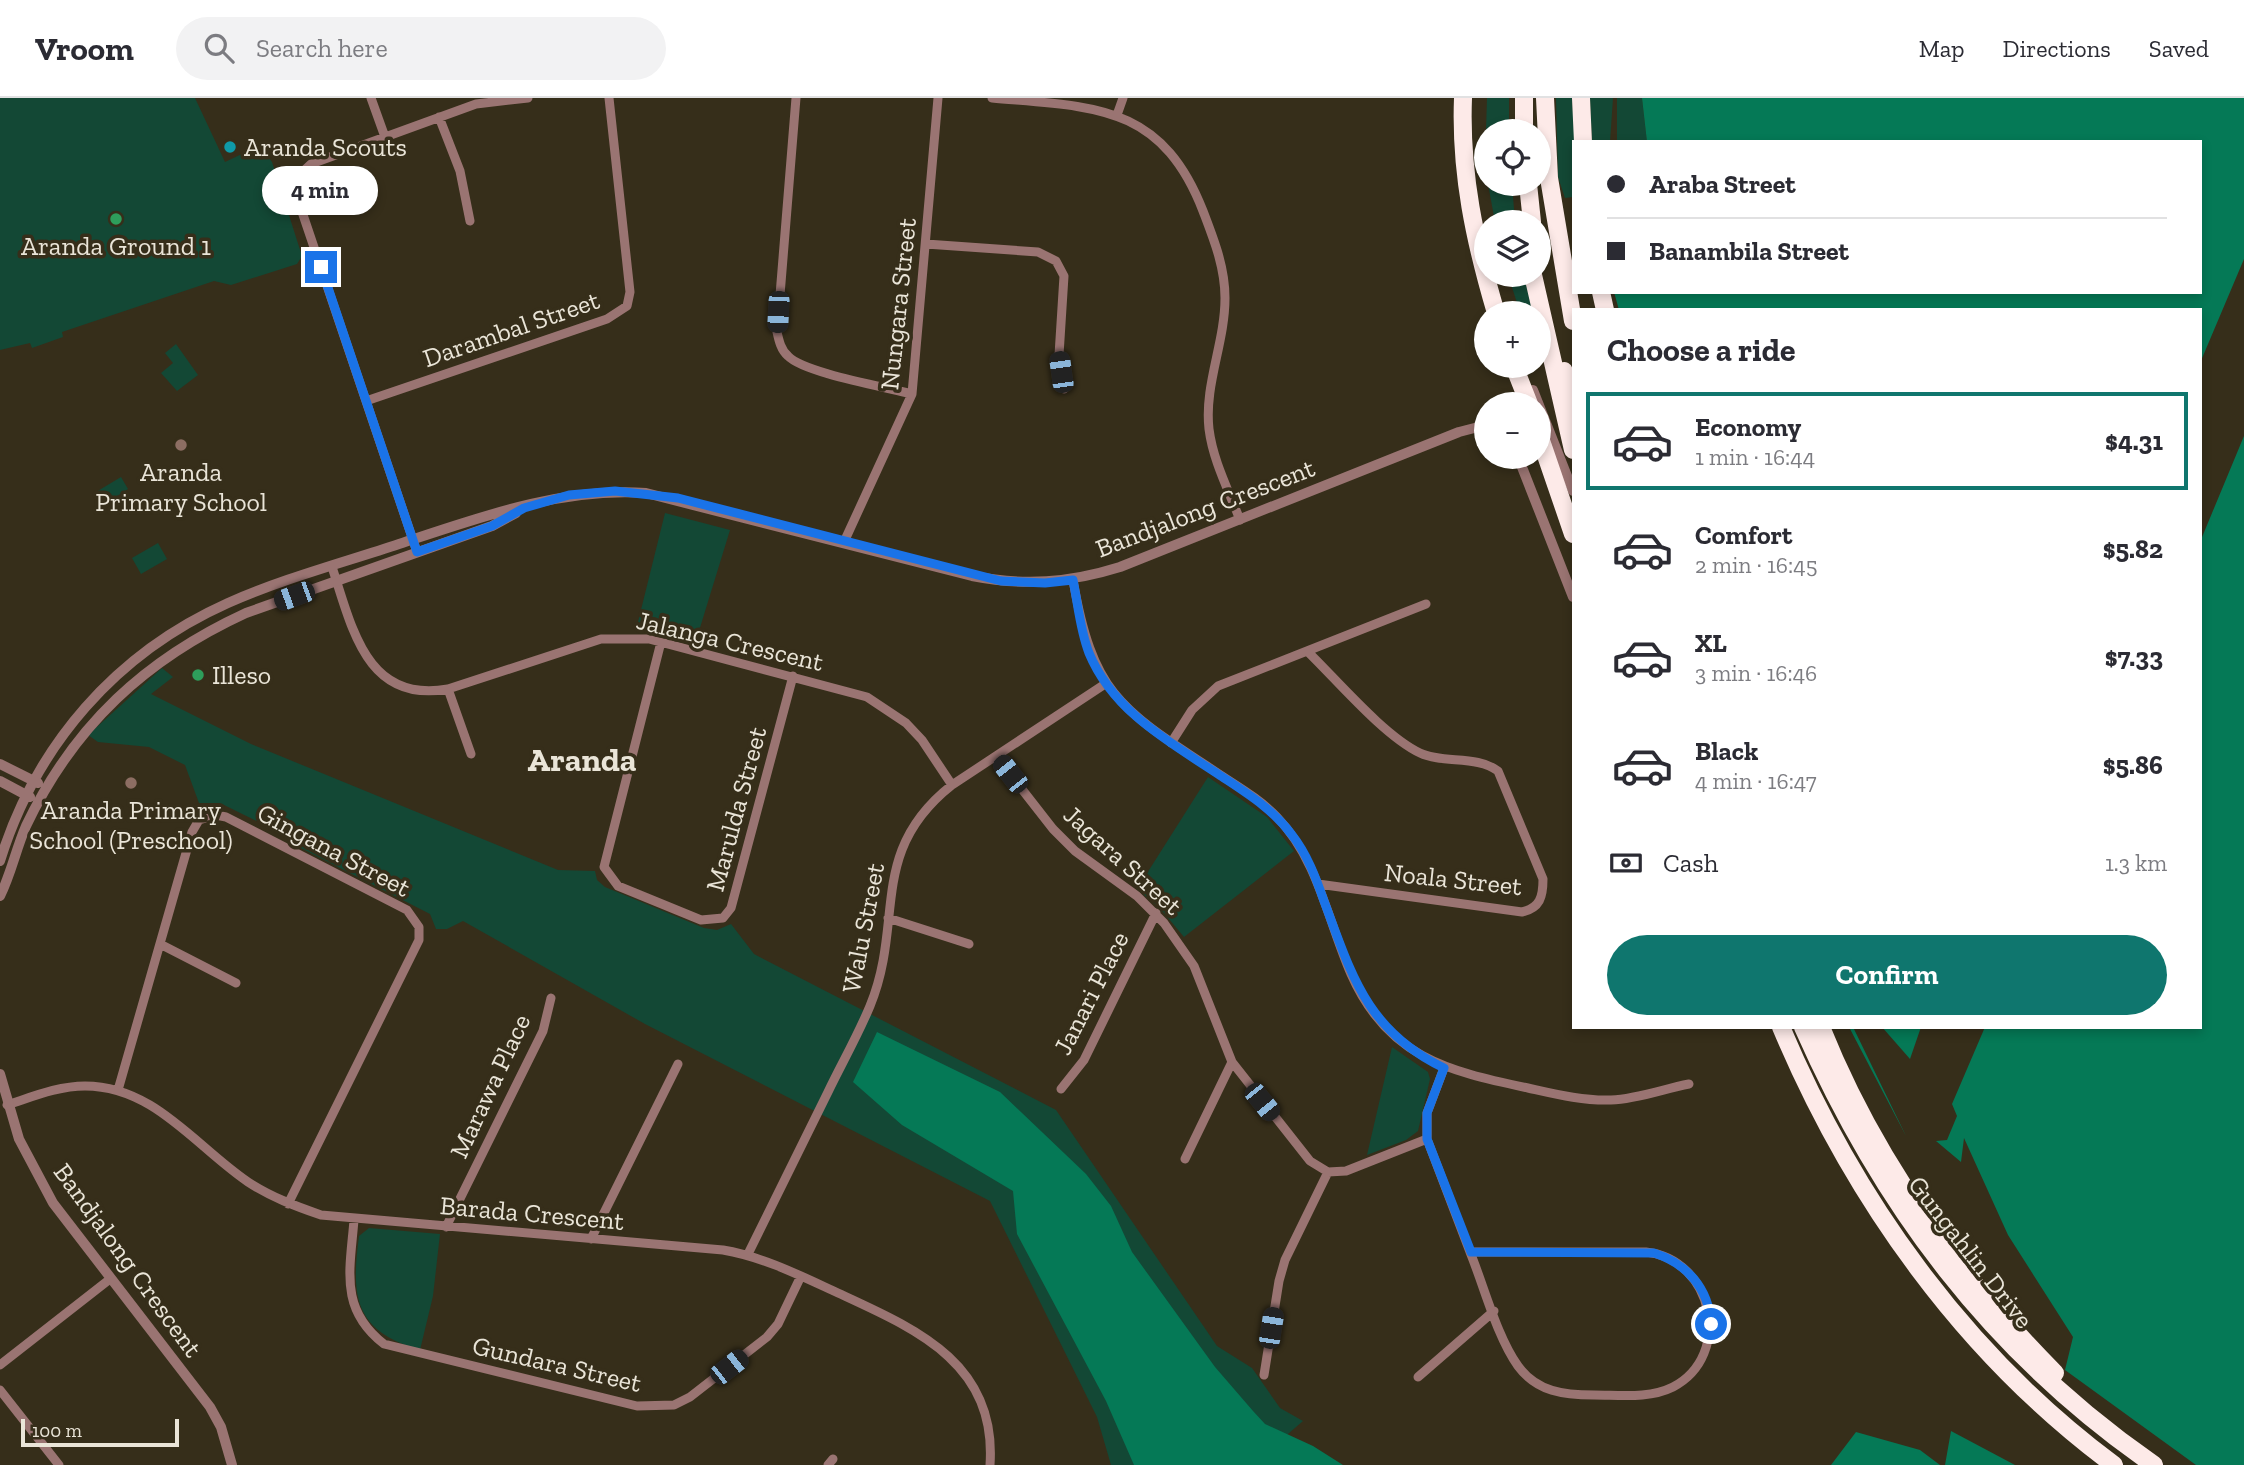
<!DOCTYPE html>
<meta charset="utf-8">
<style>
body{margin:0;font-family:"Zilla Slab",serif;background:#f2f2f3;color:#2b2b33;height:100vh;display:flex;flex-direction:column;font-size:26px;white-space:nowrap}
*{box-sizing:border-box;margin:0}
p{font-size:23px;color:#7c7c81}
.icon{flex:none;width:38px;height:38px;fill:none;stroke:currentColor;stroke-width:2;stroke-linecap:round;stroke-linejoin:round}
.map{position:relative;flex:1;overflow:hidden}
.drawer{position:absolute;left:1572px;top:210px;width:630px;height:721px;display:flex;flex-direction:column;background:#fff;border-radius:0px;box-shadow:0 4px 10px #0003}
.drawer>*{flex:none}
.top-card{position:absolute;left:1572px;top:42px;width:630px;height:154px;border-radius:0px;box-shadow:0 4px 10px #0003;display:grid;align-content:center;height:154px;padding:0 35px;background:#fff}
.tools{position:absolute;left:1474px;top:21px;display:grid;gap:14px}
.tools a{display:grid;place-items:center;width:77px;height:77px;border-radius:50%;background:#fff;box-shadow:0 4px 10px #0003;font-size:35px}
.scale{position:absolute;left:21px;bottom:18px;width:158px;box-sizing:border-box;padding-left:7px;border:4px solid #eae5d8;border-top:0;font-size:19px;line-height:24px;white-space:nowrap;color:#eae5d8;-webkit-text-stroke:5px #362e1a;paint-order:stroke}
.end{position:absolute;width:32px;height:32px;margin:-16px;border:9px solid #1a73e8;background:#fff;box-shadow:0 0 0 4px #fff}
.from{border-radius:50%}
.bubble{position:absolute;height:49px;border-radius:24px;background:#fff;box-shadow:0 4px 10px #0003;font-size:23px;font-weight:700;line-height:49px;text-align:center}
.car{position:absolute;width:21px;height:42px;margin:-21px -10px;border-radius:9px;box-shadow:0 0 5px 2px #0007;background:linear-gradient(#222 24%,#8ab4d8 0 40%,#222 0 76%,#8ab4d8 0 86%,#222 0)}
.top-card b{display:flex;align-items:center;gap:24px;height:66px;font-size:26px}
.top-card b+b{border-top:2px solid #e1e1e2}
.top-card i{width:18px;height:18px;background:#2b2b33}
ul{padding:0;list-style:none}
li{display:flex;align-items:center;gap:21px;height:98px;margin:0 14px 10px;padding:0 21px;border:4px solid transparent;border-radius:0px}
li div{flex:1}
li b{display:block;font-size:26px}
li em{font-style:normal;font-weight:700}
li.selected{border-color:#0f766e}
li>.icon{width:63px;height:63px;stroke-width:1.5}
h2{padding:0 35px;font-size:32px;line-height:84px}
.pay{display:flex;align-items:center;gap:18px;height:77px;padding:0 35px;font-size:26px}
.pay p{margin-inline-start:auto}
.primary-button{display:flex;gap:14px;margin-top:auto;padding:14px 35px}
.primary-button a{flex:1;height:80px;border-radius:42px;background:#0f766e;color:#fff;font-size:28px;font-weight:700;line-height:80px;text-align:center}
header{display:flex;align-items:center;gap:42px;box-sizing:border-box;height:98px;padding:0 35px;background:#fff;border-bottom:2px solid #e1e1e2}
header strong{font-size:33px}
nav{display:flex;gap:38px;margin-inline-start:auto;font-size:24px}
.search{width:490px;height:63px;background:#f2f2f3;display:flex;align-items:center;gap:18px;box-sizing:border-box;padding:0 24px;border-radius:38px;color:#7c7c81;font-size:26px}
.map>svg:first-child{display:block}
.green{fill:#134835}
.forest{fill:#057956}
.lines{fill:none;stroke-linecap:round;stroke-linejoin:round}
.minor{stroke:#9a7472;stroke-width:9}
.tertiary{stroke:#9a7472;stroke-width:10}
.motorway{stroke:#fdeae8;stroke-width:18}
.route{stroke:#1a73e8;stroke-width:9}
.culture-dot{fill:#0f9aa8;stroke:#362e1a;stroke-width:2.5}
.leisure-dot{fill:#2e9e5b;stroke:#362e1a;stroke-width:2.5}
.education-dot{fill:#8d6e63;stroke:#362e1a;stroke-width:2.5}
.labels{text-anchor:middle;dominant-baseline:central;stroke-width:7;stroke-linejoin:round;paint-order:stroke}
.poi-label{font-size:26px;fill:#eae5d8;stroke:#362e1a}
.street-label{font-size:26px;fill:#eae5d8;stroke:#362e1a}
.district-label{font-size:33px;font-weight:bold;fill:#eae5d8;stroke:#362e1a}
</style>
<header>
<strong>Vroom</strong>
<div class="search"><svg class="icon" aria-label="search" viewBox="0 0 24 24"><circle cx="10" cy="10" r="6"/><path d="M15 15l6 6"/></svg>Search here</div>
<nav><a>Map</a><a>Directions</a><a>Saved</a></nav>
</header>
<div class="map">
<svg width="2244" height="1367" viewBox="0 0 2244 1367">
<rect width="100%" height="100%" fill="#362e1a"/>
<path class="green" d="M0 0H195L225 64 246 54 249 59 263 52 272 64 302 158 297 166 231 187 214 183 62 234 63 239 32 250 30 245 0 252Z
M1487 0H1509V33H1486Z
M1556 0H1572L1575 44 1573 99 1565 100 1558 79Z
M1590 0H1613L1610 44H1592Z
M1617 0H1642L1647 44H1617Z
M1488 86H1512L1515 124H1495Z
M1508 177H1524L1533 214 1518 208Z
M176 246 198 277 177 293 161 275 173 265 165 255Z
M121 379 128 391 103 407 96 394Z
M665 415 730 432 695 546 636 532Z
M158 445 167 461 141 476 132 460Z
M162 570 173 579 151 596 251 646 558 772 595 773 597 782 605 789 704 830 717 832 731 826 754 856 1056 1012 1217 1248 1252 1270 1280 1310 1303 1323 1252 1367H1111L1097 1319 990 1103 645 926 463 823 447 831H436L430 816 297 748 295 742 220 705H199L185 667 149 649 98 644 88 637Z
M1208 679 1267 719 1294 753 1184 839 1159 809 1137 791Z
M1392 949 1428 974 1430 981 1418 1033 1406 1042 1367 1057Z
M369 1130 440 1136 433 1198 420 1252C354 1233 351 1199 359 1138Z"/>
<path class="forest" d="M1642 0H2244V161L2200 265V212H1619L1614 194H2200V44H1647Z
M2244 338V1367H2196L2065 1272 2073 1239 2008 1137 1964 1040 1961 1064 1936 1043 1947 1042 1957 1018 1952 1006 1985 929H2200V444Z
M1849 929H1853L1906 1038Z
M1882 929H1921L1910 961Z
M877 934 1000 994 1086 1076 1111 1108 1132 1154 1215 1269 1253 1313 1265 1326 1313 1348 1343 1367H1134L1106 1303 1017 1136 1013 1093 902 1027 853 984Z
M1951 1333 2015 1367H1945Z
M1856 1334 1920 1352 1940 1367H1831Z"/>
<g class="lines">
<path class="minor" d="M371 0 385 39
M796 0 777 234C779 243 781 252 788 258 804 275 886 289 912 296
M992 0C1093 9 1161 5 1203 113 1214 142 1225 169 1225 200 1225 245 1204 287 1209 331 1213 363 1229 393 1240 422
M1117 17 1123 0
M439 19 460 73 470 123
M926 146 1038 154 1056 163 1064 178 1059 257 1064 291
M366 303 607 221 627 208 630 194 609 0
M844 444 912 296 938 0
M417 454 296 96 297 79 311 66 476 6 528 0
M332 469C352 529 366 606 448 591L601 541H649L867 599 906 625 922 642 952 687
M1073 482C1093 596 1120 611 1213 672 1235 687 1259 700 1277 719 1318 762 1328 823 1351 876 1387 958 1446 973 1528 990 1555 996 1583 1003 1611 1002 1638 1001 1663 991 1689 986
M661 544 604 769 618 788 701 822 723 820 731 810 793 578
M1307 553 1426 506
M448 591 471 656
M1171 645 1192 612 1218 588 1307 553C1337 582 1384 638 1420 655 1443 666 1477 657 1498 673L1543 781C1543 799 1540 810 1522 814L1318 786
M996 658 1053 731 1075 753 1137 798 1164 825 1194 868 1232 964 1310 1063 1328 1074
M888 820 969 846
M160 846 236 885
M1444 970 1427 1015V1041L1470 1154H1646C1713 1161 1734 1257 1673 1289 1649 1301 1620 1297 1594 1297 1564 1297 1537 1294 1518 1268 1497 1239 1484 1188 1470 1154
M1061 991 1084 962 1156 815
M118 992 192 734 199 722 216 717 226 719 407 812 419 829V842L288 1106
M7 1007C32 999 58 988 85 988 154 988 195 1048 248 1084 271 1099 295 1108 321 1117L723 1152C764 1159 801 1178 838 1195 916 1231 997 1265 990 1367
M1185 1061 1232 964
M354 1122C350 1172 339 1211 384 1246L637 1308 674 1307 690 1299 767 1239 778 1226 801 1178
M446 1129 543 933 551 900
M591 1141 678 966
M748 1156C775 1102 801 1048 828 994 842 965 858 937 870 908 905 823 867 754 952 687L1105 586
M0 1267 110 1181
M1264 1277 1279 1183 1285 1162 1328 1074 1346 1073 1427 1041
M1418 1279 1494 1213
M0 1292 59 1367
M828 1367 833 1361"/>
<path class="tertiary" d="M1533 292 1573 393
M1518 359 1573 499
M0 666 38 685
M0 683 30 699
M0 763C36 647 116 555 228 505 282 481 342 465 399 446 478 420 561 389 646 395L972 478C1024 488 1069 485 1120 469L1459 334 1486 327
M0 798C11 776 16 751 26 728 74 627 146 561 246 515L492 428 516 415
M0 976 19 1041 53 1105 210 1309 221 1329 232 1367"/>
<path class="motorway" d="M1463 0C1460 75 1475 144 1496 215
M1524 0V33
M1545 0 1549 80 1573 223
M1581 0 1583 44
M1528 86 1532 124
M1533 177 1573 352
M1601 194 1605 212
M1514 268 1529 306
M1564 273 1573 303
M1538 334 1573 436
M1781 929C1853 1100 1964 1256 2114 1367
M1803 929C1882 1108 1992 1255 2154 1367
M1821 929C1873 1059 1957 1176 2055 1275"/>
</g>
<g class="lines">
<path class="route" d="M321 169 417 454 492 428 524 410 569 397 615 393 678 400 1001 483 1045 485 1073 482C1078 506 1080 532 1089 555 1113 613 1168 643 1218 676 1245 694 1272 710 1292 737 1307 756 1316 780 1324 803 1352 878 1367 933 1444 970L1427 1015V1041L1471 1154 1654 1155C1686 1165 1709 1190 1711 1226"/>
</g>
<circle class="culture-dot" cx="230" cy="49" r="7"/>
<g class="leisure-dot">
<circle cx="116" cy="121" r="7"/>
<circle cx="198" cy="577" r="7"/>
</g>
<g class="education-dot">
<circle cx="181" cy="347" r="7"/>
<circle cx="131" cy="685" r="7"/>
</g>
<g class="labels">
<g class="poi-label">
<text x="244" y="49" text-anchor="start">Aranda Scouts</text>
<text x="116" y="148">Aranda Ground 1</text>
<text x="181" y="374">Aranda<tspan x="181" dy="30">Primary School</tspan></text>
<text x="212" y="577" text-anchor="start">Illeso</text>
<text x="131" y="712">Aranda Primary<tspan x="131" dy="30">School (Preschool)</tspan></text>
</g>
<g class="street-label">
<text transform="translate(898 206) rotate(-84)">Nungara Street</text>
<text transform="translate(511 231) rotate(-19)">Darambal Street</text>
<text transform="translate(1205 410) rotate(-21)">Bandjalong Crescent</text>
<text transform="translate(730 543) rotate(13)">Jalanga Crescent</text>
<text transform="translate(736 711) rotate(-75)">Marulda Street</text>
<text transform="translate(334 752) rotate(28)">Gingana Street</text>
<text transform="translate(1123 762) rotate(42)">Jagara Street</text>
<text transform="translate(1453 781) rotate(6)">Noala Street</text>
<text transform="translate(863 830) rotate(-79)">Walu Street</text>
<text transform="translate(1091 895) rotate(-63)">Janari Place</text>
<text transform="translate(490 988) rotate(-65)">Marawa Place</text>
<text transform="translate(532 1115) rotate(5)">Barada Crescent</text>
<text transform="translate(1971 1154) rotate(52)">Gungahlin Drive</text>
<text transform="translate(128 1162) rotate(54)">Bandjalong Crescent</text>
<text transform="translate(557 1266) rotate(13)">Gundara Street</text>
</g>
<g class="district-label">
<text x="582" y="661">Aranda</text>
</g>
</g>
</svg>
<div class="tools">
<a><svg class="icon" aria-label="locate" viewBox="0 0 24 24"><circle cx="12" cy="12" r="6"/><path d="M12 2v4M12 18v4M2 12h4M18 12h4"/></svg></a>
<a><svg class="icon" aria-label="layers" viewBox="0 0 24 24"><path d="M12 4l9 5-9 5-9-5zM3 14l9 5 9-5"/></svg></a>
<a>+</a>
<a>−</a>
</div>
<div class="scale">100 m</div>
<i class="end from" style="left:1711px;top:1226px"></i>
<i class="end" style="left:321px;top:169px"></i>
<div class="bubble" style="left:262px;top:68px;width:116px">4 min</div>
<i class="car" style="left:778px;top:214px;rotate:183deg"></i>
<i class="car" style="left:1061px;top:274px;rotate:352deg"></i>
<i class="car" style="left:294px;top:498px;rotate:250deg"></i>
<i class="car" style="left:1010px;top:676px;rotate:322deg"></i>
<i class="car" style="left:1262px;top:1004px;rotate:141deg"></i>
<i class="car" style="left:1271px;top:1230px;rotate:9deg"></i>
<i class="car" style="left:729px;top:1269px;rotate:52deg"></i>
<div class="top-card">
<b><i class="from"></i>Araba Street</b>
<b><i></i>Banambila Street</b>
</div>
<section class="drawer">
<h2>Choose a ride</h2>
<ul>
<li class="selected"><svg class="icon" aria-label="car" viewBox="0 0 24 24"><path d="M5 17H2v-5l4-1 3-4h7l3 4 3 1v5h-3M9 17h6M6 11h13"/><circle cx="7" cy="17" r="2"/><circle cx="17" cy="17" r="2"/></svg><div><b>Economy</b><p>1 min · 16:44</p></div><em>$4.31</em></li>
<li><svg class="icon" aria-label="car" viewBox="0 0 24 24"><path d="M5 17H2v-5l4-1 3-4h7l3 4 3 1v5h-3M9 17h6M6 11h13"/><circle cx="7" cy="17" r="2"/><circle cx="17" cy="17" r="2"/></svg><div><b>Comfort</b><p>2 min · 16:45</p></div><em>$5.82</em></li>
<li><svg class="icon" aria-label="car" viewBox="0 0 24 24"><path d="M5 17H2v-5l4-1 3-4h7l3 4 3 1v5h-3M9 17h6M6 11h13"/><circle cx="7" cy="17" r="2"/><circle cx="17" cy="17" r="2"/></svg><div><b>XL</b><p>3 min · 16:46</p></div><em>$7.33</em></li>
<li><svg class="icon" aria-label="car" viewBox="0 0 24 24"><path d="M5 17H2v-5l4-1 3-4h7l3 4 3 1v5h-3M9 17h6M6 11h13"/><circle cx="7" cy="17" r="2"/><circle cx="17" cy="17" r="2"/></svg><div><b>Black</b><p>4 min · 16:47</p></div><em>$5.86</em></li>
</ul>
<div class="pay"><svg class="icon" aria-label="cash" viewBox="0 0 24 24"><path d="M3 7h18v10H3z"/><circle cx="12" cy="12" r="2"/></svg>Cash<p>1.3 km</p></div>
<div class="primary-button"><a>Confirm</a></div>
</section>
</div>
